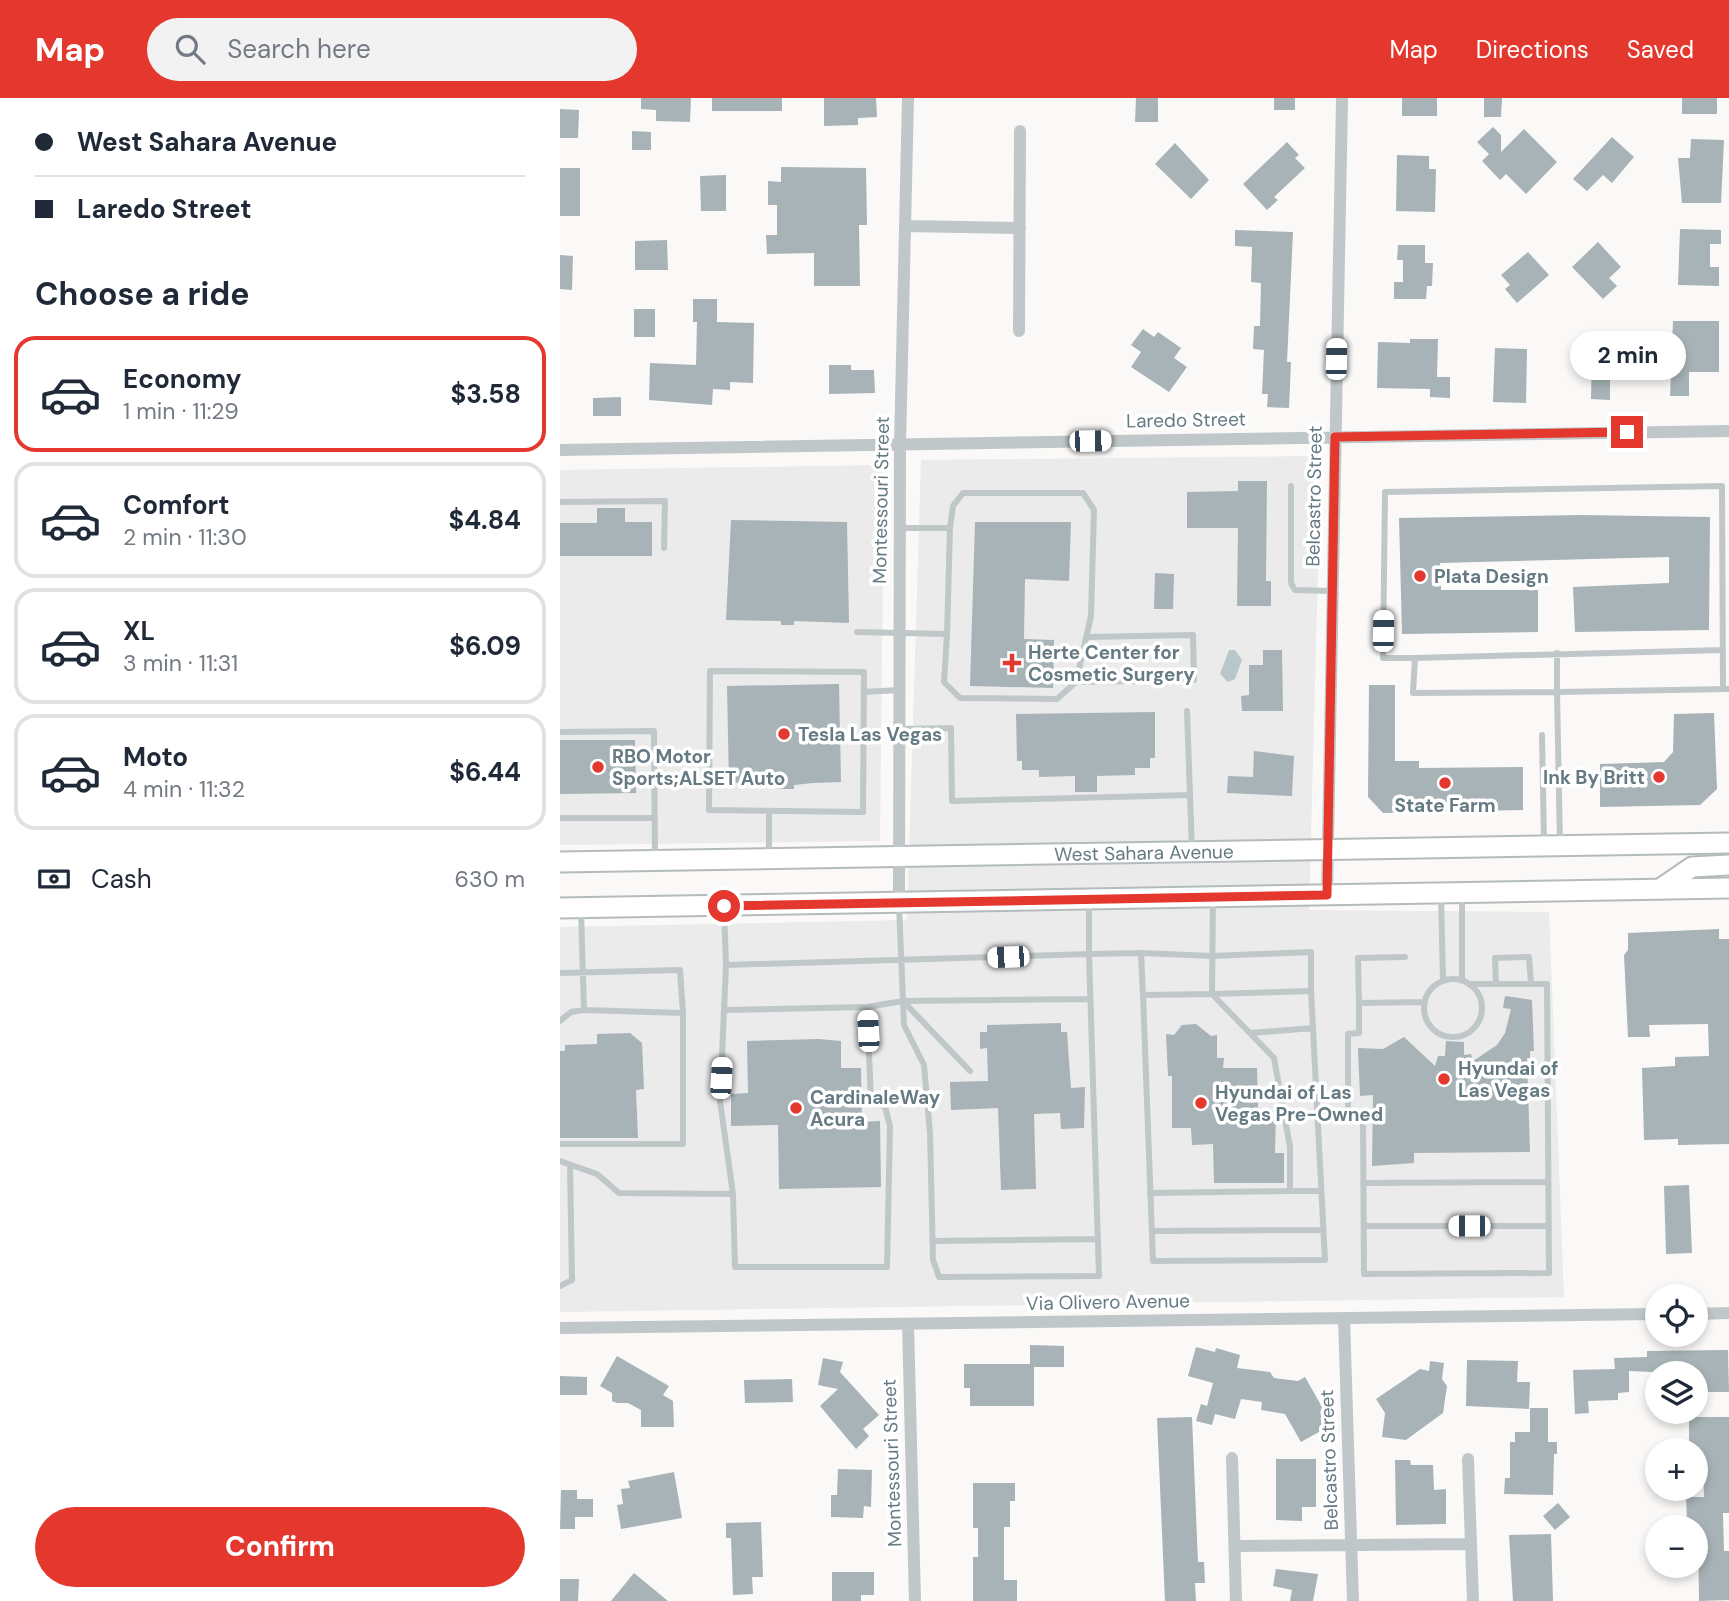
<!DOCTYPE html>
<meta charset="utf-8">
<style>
body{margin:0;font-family:"DM Sans",sans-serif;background:#f2f2f3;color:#1f2937;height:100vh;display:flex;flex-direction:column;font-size:26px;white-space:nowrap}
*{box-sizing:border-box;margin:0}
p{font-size:23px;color:#747a83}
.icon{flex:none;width:38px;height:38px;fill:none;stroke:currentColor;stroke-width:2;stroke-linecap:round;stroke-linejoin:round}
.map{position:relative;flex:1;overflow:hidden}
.drawer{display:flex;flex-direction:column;background:#fff;width:560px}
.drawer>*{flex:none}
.guide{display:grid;align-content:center;height:154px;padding:0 35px;background:#fff}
.controls{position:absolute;left:1085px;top:1186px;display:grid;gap:14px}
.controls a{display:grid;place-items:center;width:63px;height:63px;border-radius:50%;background:#fff;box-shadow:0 4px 10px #0003;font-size:35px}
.end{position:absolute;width:32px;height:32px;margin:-16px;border:9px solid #e4372d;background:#fff;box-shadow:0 0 0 4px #fff}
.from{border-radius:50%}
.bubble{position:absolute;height:49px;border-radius:24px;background:#fff;box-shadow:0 4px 10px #0003;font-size:23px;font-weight:700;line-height:49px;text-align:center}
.car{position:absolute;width:21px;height:42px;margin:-21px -10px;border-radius:9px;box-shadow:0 0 5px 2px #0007;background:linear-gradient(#fff 24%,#345 0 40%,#fff 0 76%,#345 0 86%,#fff 0)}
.guide b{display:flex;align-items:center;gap:24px;height:66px;font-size:26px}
.guide b+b{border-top:2px solid #e0e1e3}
.guide i{width:18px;height:18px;background:#1f2937}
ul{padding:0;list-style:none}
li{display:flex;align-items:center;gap:21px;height:116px;margin:0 14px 10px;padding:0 21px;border:4px solid #e0e1e3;border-radius:21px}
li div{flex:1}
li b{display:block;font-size:26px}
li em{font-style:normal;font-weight:700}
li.selected{border-color:#e4372d}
li>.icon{width:63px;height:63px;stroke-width:1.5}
h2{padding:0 35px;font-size:32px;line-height:84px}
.pay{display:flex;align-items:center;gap:18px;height:77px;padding:0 35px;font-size:26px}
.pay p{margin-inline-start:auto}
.primary-button{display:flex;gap:14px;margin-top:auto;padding:14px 35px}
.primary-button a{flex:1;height:80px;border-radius:42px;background:#e4372d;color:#fff;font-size:28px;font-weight:700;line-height:80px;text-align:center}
header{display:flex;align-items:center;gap:42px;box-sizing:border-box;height:98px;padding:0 35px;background:#e4372d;color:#fff}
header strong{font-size:33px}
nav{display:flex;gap:38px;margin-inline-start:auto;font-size:24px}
.search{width:490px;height:63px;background:#f2f2f3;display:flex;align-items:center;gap:18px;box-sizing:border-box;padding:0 24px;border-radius:38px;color:#747a83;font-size:26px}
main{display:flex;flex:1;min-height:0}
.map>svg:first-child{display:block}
.built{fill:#eaebea}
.water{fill:#b8c8ca}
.building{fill:#a7b3b6}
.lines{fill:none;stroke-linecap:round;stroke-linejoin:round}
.primary-casing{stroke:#b4bbbd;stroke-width:23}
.service{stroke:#c0c7c9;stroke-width:6}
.minor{stroke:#c0c7c9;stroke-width:12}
.primary{stroke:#fff;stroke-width:19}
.route{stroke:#e4372d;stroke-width:9}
.poi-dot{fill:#e4372d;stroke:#fff;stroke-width:2.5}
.labels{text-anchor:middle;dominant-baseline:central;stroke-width:7;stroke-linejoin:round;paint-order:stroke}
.street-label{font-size:19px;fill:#657a82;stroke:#fff}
.poi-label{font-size:19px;font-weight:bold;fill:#657a82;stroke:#fff;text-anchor:start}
</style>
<header>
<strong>Map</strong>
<div class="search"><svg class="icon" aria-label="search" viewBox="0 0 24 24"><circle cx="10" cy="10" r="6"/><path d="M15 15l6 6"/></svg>Search here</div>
<nav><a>Map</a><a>Directions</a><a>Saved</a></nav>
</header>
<main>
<section class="drawer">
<div class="guide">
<b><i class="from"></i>West Sahara Avenue</b>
<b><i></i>Laredo Street</b>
</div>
<h2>Choose a ride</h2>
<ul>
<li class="selected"><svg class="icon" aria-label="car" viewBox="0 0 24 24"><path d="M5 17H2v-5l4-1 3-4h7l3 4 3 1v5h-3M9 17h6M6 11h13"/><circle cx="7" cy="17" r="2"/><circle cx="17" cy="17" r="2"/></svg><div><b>Economy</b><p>1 min · 11:29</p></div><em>$3.58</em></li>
<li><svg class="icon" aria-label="car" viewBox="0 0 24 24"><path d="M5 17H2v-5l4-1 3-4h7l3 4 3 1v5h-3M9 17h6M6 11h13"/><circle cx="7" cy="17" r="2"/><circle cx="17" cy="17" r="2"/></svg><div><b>Comfort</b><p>2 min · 11:30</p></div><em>$4.84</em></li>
<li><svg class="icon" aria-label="car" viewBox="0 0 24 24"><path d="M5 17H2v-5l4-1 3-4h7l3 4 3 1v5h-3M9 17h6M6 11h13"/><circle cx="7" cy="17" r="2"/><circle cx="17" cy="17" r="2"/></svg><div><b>XL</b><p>3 min · 11:31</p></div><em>$6.09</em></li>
<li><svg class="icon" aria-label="car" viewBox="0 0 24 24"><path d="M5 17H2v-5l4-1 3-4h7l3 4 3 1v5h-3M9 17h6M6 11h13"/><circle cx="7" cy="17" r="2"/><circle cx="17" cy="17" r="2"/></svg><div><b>Moto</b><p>4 min · 11:32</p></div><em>$6.44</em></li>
</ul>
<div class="pay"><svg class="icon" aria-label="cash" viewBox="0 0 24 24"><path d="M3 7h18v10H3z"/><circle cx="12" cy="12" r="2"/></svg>Cash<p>630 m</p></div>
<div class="primary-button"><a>Confirm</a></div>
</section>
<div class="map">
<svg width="1169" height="1503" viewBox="0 0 1169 1503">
<rect width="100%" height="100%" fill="#faf9f7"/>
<path class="built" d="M761 358 749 812 989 814 1004 1199 0 1214V829L347 822 361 362Z
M324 367 320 743 0 747V372Z"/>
<path class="water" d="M669 552H675L682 562 675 581 668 584 660 576Z"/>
<path class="building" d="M81 0H131L130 24 96 23V12L81 11Z
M152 0H222V13H152Z
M264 0H316L317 19 298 20V27L264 28Z
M576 0H598V24H575Z
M714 0H735V12H714Z
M842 0H877V18H842Z
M924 0H942L941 19H924Z
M1122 0H1157V16H1122Z
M0 11 19 12 18 40H0Z
M933 29 941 37V54L964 31 997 64 966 96 946 76 940 82 922 63 929 56 917 44Z
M72 33 91 34V52H72Z
M1052 39 1074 59 1052 85 1043 77 1027 93 1013 81Z
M1131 41 1164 42 1161 105H1122L1118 60H1130Z
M727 44 739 57 735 60 745 70 714 99 718 102 707 112 683 86Z
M615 45 649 82 631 101 595 66Z
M837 57 869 58V71H876L875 114 836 113Z
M221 69 306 70 307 127H299L300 188H254V155L207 156 206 137H217V107H208V83L221 84Z
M0 70H20V118H0Z
M166 77V113H141L140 78Z
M1120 131 1161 132V146H1150V169H1159V188L1118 187Z
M675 132 733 134 727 264H731L729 310 707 309 708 296H702L704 252 693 251 694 228H700L701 185 691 184 692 149 675 148Z
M107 142 108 172H75V143Z
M1038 144 1061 169 1049 180 1057 188 1043 201 1012 169Z
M838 147H865V165H873L872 188H867L866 201H834V184H843V162H837Z
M968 154 989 177 957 205 945 191 950 187 941 177Z
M0 157 13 158 12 192 0 191Z
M133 201H157V224L194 225 193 285 170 284V292L153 291 152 307 89 302 90 265 136 267 137 224H133Z
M74 211H95V239H74Z
M1113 223H1159V274H1129V298H1110Z
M583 231 594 239 598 234 621 250 614 260 627 269 609 294 571 269 581 254 571 247Z
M850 241H878L877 279H890V300L870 299V291L817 290 818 244 850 245Z
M1032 245 1069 246 1068 279H1050V302L1031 301Z
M935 250 967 251 966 305 933 304Z
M269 267H291V272H314L315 295 269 296Z
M61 299V318H33V300Z
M678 383H707L706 483H711V508H677L678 430H627V394L678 393Z
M37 410H65V424H92V458H0V425H37Z
M1020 417 1150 419 1149 532 1015 534 1013 489 1109 485V459L880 465 881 492H978V534L842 536 839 420Z
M171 422 287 424 289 525 234 523V527H221V523L166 522Z
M415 424H511L509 483 465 481 464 541 494 542 493 590 410 588Z
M595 475 614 476 613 511H594Z
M703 552H722L723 613H682L681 598 689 597V567H703Z
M279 586 281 684 253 685 234 687V691H217V684L169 685 167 588Z
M809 587H835V663H859V670L963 669V712L823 715 808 699Z
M595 614V660H590V670H575V677L537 678V694H515V678L479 679V672H462V663H457L456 616Z
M1154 615 1157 691 1140 707 1040 709V666L1104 664 1113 654 1114 616Z
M0 642H75L76 695 0 696Z
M694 653 734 658 732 698 667 695 668 678 693 679Z
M1159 831V841H1169V1046L1118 1047V1041L1084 1042 1082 970 1115 968V959L1149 958 1148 926 1089 927 1090 939H1068L1064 857 1068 852V835Z
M945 898 972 902 974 953H970V960H967L970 1054 854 1055V1065L812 1068 813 997 800 998 798 950 823 951 844 939 875 968 878 958H885L886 943 904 944V957L911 956 913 963 937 947 945 935 951 911 943 910Z
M501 925V934H507L511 990 525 989 524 1030 501 1031 500 1015 474 1016 476 1091 441 1092 438 1010 391 1012 390 984 428 983 427 950 420 951V934H427V927Z
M636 926 651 938 657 937V960H664L663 970H697L698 1013H716L715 1055H724V1085H654L653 1046 632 1047 631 1030H612V978H608L606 936 614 937 622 927Z
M70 935 82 945 84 991 76 992 78 1040H0V953H5V947L37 946V936Z
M259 941 281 943V970H301L302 1024 320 1023 321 1089 219 1091 218 1027 171 1028V996L188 995 187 943Z
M1129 1087 1132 1155 1106 1156 1104 1088Z
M470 1247 504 1248V1269H474V1308H410V1290H404V1266H470Z
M636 1249 655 1254 656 1250 680 1257 677 1270 710 1274 714 1280 738 1283 745 1279 762 1309 761 1320 766 1330 741 1344 725 1316 701 1312 702 1304 681 1301 675 1321 655 1316 652 1327 636 1323 641 1306 647 1308 653 1285 628 1278Z
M1168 1252 1169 1294H1137L1136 1276 1069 1273V1294L1058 1295V1302L1028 1303 1029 1315 1015 1316 1013 1272 1055 1271 1054 1260 1087 1259V1253Z
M57 1258 109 1288 103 1297 113 1303 114 1329H81V1312L68 1305H57L52 1303V1295L40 1288Z
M263 1260 283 1264 280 1274 319 1317 303 1331 309 1338 296 1351 260 1308 278 1291 258 1287Z
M907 1262 958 1263 957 1284H970L969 1311 906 1308Z
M870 1263 884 1265 882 1281 887 1288 883 1315 846 1342 822 1339 825 1315 816 1301 860 1271 869 1273Z
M0 1278 27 1279V1297H0Z
M232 1281 233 1304 185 1305 184 1282Z
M970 1310H988V1344H997V1356H994L993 1397 944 1396 945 1380H950V1344H955V1334H970Z
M632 1319 638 1464H644L645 1485H635L636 1503H605L597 1320Z
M1129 1319H1169V1415H1163L1164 1453H1169V1502L1139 1503 1138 1438 1135 1424H1127L1126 1399H1144L1143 1371H1136V1353H1129Z
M716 1361H756V1409H742V1423L716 1422Z
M835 1362H850L851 1367H873L874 1392 886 1391V1426L836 1427Z
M278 1371 312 1372 311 1409 304 1408 303 1420 271 1419V1397H277Z
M114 1374 122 1420 61 1431 57 1407 63 1406 61 1391 70 1390 68 1383Z
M413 1385H455V1403H450V1429H444V1482H457V1503H413V1459H418V1430H413Z
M1 1392H17V1401H33V1419H15V1431H0Z
M998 1405 1010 1419 995 1432 983 1418Z
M201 1424 203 1479H192L193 1496 173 1497 171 1440H166V1425Z
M991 1436 993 1503H953L949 1437Z
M716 1471 758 1476 753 1503H730L732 1492 713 1488Z
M272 1474H314V1497H301V1503H272Z
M74 1475 108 1503H51Z
M0 1481H19L18 1503H0Z"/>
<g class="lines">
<g class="primary-casing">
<g id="primary">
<path id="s1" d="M0 764 1169 745"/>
<path d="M1100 791 1132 769 1169 767"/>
<path d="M0 810 1169 790"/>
</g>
</g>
<path class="service" d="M731 388V485L735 492 772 493
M0 404 105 403 104 450
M297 534 387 536 390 430H340
M387 536 384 584 400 600 497 601 516 584 531 518 534 412 523 395H403L393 408 390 430
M997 555V594L853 595 855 560H823L825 394 1162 388 1163 591
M855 560 1163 552
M150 573 304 574 303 714 149 712Z
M516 584 634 582 633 537 526 539
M304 594 339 592
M627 613 632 752
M340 631 391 630 392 703 630 697
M0 634 94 633 95 761
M982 637 984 744
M0 720H95
M1000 746 997 594 1169 591
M209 757V713
M881 797 883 883
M529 805V856L581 855
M164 810 166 867 529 856 539 1178 379 1179 373 1162 370 1035 364 967 344 927 339 807
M845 859 798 860 799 905 865 904
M0 875 120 872 123 915
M864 910a29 29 0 1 1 58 0a29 29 0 1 1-58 0Z
M902 882V796
M936 886 935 860 969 859 971 886
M583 897 581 855 652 858 751 854V893
M343 903 410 973
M799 905V935L788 936V1020H803L804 1176 989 1175 987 886H910
M307 909 311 1002 325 1009 330 1028 327 1169H175L173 1096 160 1003 164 912 307 909 343 903 530 901
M164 912 166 867
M0 923 11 914 24 912 21 812
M690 935 753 930
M0 1046H123V915L24 912
M0 1063 37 1076 59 1095 173 1096
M803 1085 988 1084
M730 1093H761
M590 1095 730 1093V1049L714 960 652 896 583 897 593 1163 765 1162 751 893 652 896 653 801
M804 1128H989
M592 1133 763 1132
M373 1143 538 1141
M0 1188 12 1182 10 1067"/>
<path class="minor" d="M345 128 460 130
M459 233 460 33
M0 352 1169 333
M767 797 782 0
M339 805 340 347 348 0
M1136 1216 1169 1215
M784 1220 793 1503
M348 1226 355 1503
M0 1230 1097 1216
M672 1360 676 1503
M908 1361 913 1503
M675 1448 911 1446"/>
<use href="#primary" class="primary"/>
</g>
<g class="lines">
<path class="route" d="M164 808 767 797 775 339 1067 334"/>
</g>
<g class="poi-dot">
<circle cx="860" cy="478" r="7"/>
<path d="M448.5 554.5h7v7h7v7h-7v7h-7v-7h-7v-7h7z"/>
<circle cx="224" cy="636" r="7"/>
<circle cx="38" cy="669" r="7"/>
<circle cx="1099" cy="679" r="7"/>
<circle cx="885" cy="685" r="7"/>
<circle cx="884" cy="981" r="7"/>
<circle cx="641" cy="1005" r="7"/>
<circle cx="236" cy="1010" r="7"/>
</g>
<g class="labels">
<g class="street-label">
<text transform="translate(626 322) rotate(-1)">Laredo Street</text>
<text transform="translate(754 398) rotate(-89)">Belcastro Street</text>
<text transform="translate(321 402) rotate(-89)">Montessouri Street</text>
<text stroke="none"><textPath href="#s1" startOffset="584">West Sahara Avenue</textPath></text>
<text transform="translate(548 1204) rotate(-1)">Via Olivero Avenue</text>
<text transform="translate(769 1362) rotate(-92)">Belcastro Street</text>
<text transform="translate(332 1365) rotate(-92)">Montessouri Street</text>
</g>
<g class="poi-label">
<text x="874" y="478">Plata Design</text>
<text x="468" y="554">Herte Center for<tspan x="468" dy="22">Cosmetic Surgery</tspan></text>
<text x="238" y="636">Tesla Las Vegas</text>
<text x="52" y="658">RBO Motor<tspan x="52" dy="22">Sports;ALSET Auto</tspan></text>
<text x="1085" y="679" text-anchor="end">Ink By Britt</text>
<text x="885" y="707" text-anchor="middle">State Farm</text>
<text x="898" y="970">Hyundai of<tspan x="898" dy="22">Las Vegas</tspan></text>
<text x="655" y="994">Hyundai of Las<tspan x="655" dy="22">Vegas Pre-Owned</tspan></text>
<text x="250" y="999">CardinaleWay<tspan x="250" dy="22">Acura</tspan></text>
</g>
</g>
</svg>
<div class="controls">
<a><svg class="icon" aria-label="locate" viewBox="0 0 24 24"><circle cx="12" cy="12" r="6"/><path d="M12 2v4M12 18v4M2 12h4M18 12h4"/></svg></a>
<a><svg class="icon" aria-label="layers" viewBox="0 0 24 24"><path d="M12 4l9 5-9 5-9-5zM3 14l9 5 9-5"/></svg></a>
<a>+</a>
<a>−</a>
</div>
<i class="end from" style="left:164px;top:808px"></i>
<i class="end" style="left:1067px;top:334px"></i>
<div class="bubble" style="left:1010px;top:233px;width:116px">2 min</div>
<i class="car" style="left:776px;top:261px;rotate:1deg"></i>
<i class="car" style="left:530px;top:343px;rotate:89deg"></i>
<i class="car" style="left:823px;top:533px;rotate:1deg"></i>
<i class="car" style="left:448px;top:859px;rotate:268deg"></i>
<i class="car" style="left:308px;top:933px;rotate:357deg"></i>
<i class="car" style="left:161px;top:980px;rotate:3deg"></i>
<i class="car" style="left:909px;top:1128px;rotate:270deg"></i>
</div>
</main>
